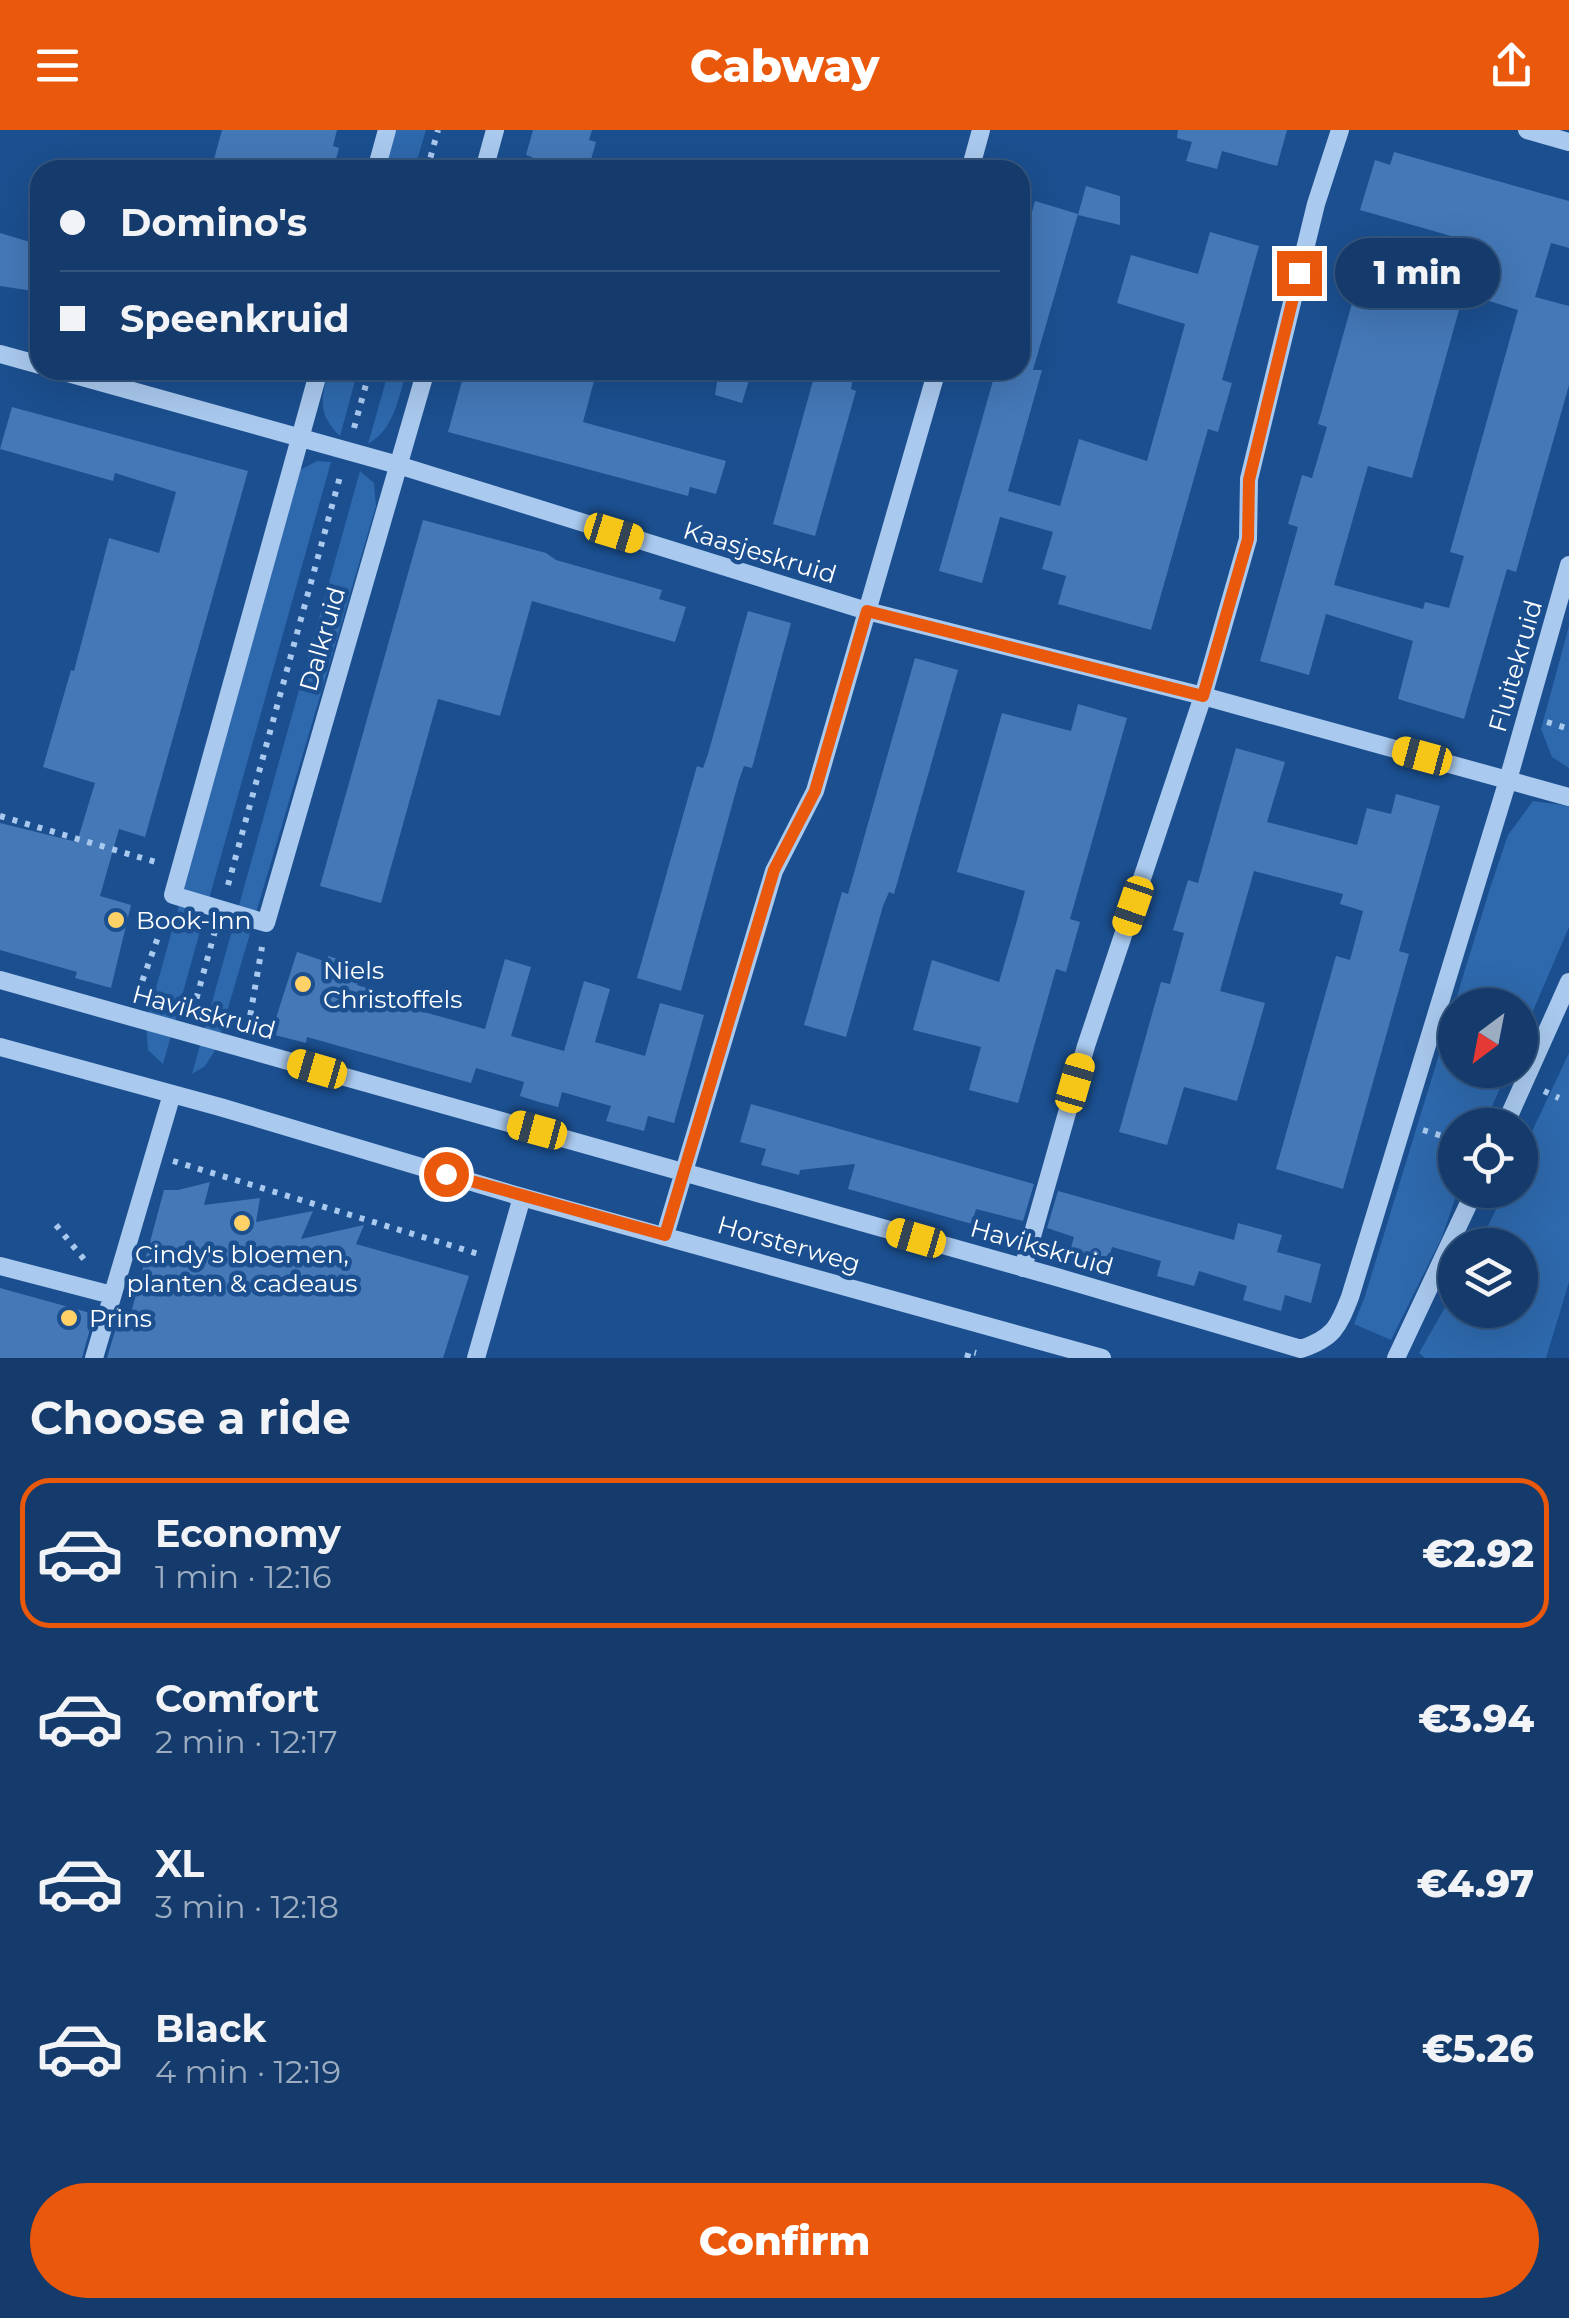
<!DOCTYPE html>
<meta charset="utf-8">
<style>
body{margin:0;font-family:Montserrat,sans-serif;background:#214673;color:#f1f3f6;height:100vh;display:flex;flex-direction:column;font-size:38px;white-space:nowrap}
*{box-sizing:border-box;margin:0}
p{font-size:32px;color:#9dadc1}
.icon{flex:none;width:55px;height:55px;fill:none;stroke:currentColor;stroke-width:2;stroke-linecap:round;stroke-linejoin:round}
.map{position:relative;height:1228px;overflow:hidden}
.panel{display:flex;flex-direction:column;background:#143b6b;flex:1}
.panel>*{flex:none}
.banner{position:absolute;left:30px;top:30px;width:1000px;height:220px;border-radius:30px;box-shadow:0 10px 40px #0002,0 0 0 2px #33557e;display:grid;align-content:center;height:220px;padding:0 30px;background:#143b6b}
.needle{width:65px;rotate:212deg}
.fabs{position:absolute;left:1438px;top:858px;display:grid;gap:20px}
.fabs a{display:grid;place-items:center;width:100px;height:100px;border-radius:50%;background:#143b6b;box-shadow:0 10px 40px #0002,0 0 0 2px #33557e;font-size:50px}
.end{position:absolute;width:45px;height:45px;margin:-22px;border:12px solid #ea580c;background:#fff;box-shadow:0 0 0 5px #fff}
.from{border-radius:50%}
.bubble{position:absolute;height:70px;border-radius:35px;background:#143b6b;box-shadow:0 10px 40px #0002,0 0 0 2px #33557e;font-size:32px;font-weight:800;line-height:70px;text-align:center}
.car{position:absolute;width:30px;height:60px;margin:-30px -15px;border-radius:12px;box-shadow:0 0 8px 2px #0007;background:linear-gradient(#f5c518 24%,#345 0 40%,#f5c518 0 76%,#345 0 86%,#f5c518 0)}
.banner b{display:flex;align-items:center;gap:35px;height:95px;font-size:38px}
.banner b+b{border-top:2px solid #33557e}
.banner i{width:25px;height:25px;background:#f1f3f6}
ul{padding:0;list-style:none}
li{display:flex;align-items:center;gap:30px;height:150px;margin:0 20px 15px;padding:0 10px;border:5px solid transparent;border-radius:30px}
li div{flex:1}
li b{display:block;font-size:38px}
li em{font-style:normal;font-weight:800}
li.current{border-color:#ea580c}
li>.icon{width:90px;height:90px;stroke-width:1.5}
h2{padding:0 30px;font-size:45px;line-height:120px}
.primary-button{display:flex;gap:20px;margin-top:auto;padding:20px 30px}
.primary-button a{flex:1;height:115px;border-radius:60px;background:#ea580c;color:#fff;font-size:40px;font-weight:800;line-height:115px;text-align:center}
header{display:flex;justify-content:space-between;align-items:center;height:130px;padding:0 30px;background:#ea580c;color:#fff;font-size:45px;font-weight:800}
.map>svg:first-child{display:block}
.green{fill:#2e69ad}
.building{fill:#4478b7}
.lines{fill:none;stroke-linecap:round;stroke-linejoin:round}
.path{stroke:#a9c9ee;stroke-width:6;stroke-dasharray:5 8;stroke-linecap:butt}
.minor{stroke:#a9c9ee;stroke-width:18}
.route{stroke:#ea580c;stroke-width:12}
.poi-dot{fill:#ffd166;stroke:#1b4f8f;stroke-width:4}
.labels{text-anchor:middle;dominant-baseline:central;stroke-width:9;stroke-linejoin:round;paint-order:stroke}
.street-label{font-size:25px;fill:#fff;stroke:#1b4f8f}
.poi-label{font-size:25px;fill:#fff;stroke:#1b4f8f;text-anchor:start}
</style>
<header><svg class="icon" aria-label="menu" viewBox="0 0 24 24"><path d="M4 6h16M4 12h16M4 18h16"/></svg>Cabway<svg class="icon" aria-label="share" viewBox="0 0 24 24"><path d="M12 15V3M7 8l5-5 5 5M5 13v7h14v-7"/></svg></header>
<div class="map">
<svg width="1569" height="1228" viewBox="0 0 1569 1228">
<rect width="100%" height="100%" fill="#1b4f8f"/>
<path class="green" d="M396 0H426L414 40H385Z
M329 240H358L340 306C317 283 321 269 329 240Z
M389 240H407C398 268 395 298 368 314Z
M317 331 331 332 163 934 148 920 146 894 300 340Z
M360 341 374 353 376 376 216 919 205 936 192 944Z
M1569 496V638L1552 627 1541 599Z
M1533 671 1569 676V797L1520 911V875H1455V940H1508L1484 995H1455V1060H1458L1442 1107 1391 1210 1354 1194 1365 1166 1491 755 1508 705Z
M1569 923V1152L1546 1228H1425L1419 1223 1455 1160V1180H1520V1115H1479L1505 1060H1520V1027Z"/>
<path class="building" d="M222 0H337L333 16 339 18 333 40H211Z
M533 0H592L589 10 596 12 588 40H528L532 27 526 25Z
M1178 0H1287L1277 36 1222 21 1217 39 1186 31 1192 12 1177 8Z
M1394 22 1569 71V118L1551 113 1535 167 1569 176V255L1516 442 1507 439 1464 589 1398 569 1413 511 1326 484 1309 545 1260 531 1298 397 1288 394 1302 345 1312 348 1327 297 1318 294 1360 145 1461 173 1412 348 1368 336 1334 455 1423 479 1425 472 1449 478 1464 426 1450 422 1518 180 1457 161 1472 112 1360 80 1375 30 1390 35Z
M1086 56 1120 66V95L1078 85Z
M1035 71 1078 84 1033 240H1042L1008 361 1060 376 1079 309 1147 331 1185 194 1117 173 1131 125 1198 144 1210 102 1259 116 1222 250 1232 253 1218 302 1208 299 1151 500 1058 474 1066 446 1042 439 1053 402 1000 387 982 453 939 441 996 240H1020V126Z
M0 103 40 115V162L0 156Z
M465 240H597L583 292 726 331 716 364 690 357 688 366 448 302Z
M719 240H752L742 273 715 265Z
M816 240H854L851 259 856 261 815 406 773 394Z
M12 277 248 341 145 707 119 699 100 766 131 775 111 858 75 848 77 842 0 820V693L77 712 95 653 43 637 71 540 74 541 109 408 159 423 176 362 115 343 113 351 0 319Z
M423 390 546 423 556 430 662 460 659 469 686 477 675 512 532 471 500 586 438 569 381 773 320 756Z
M748 481 791 493 752 638 744 636 739 650 681 861 637 848 697 636 703 638 708 624Z
M915 528 958 540 894 764 889 762 883 776 846 907 804 895 842 762 848 764Z
M1078 574 1127 588 1070 789 1080 792 1066 842 1056 839 1018 973 969 960 981 917 913 900 932 830 999 852 1016 794 1025 761 957 742 1002 583 1071 601Z
M1236 618 1285 632 1267 692 1357 715 1367 678 1391 684 1396 664 1440 676 1399 821 1409 824 1343 1059 1276 1039 1336 826 1350 830 1363 781 1340 774 1343 764 1254 741 1220 861 1265 873 1237 971 1184 957 1167 1015 1119 1002 1161 852 1170 854 1184 803 1173 800 1188 750 1198 753Z
M297 822 327 832 328 826 363 836 357 855 383 863 381 870 485 899 505 829 531 837 511 906 564 921 584 851 610 859 595 912 645 926 660 873 704 885 674 993 648 986 644 1001 606 991 611 976 562 962 558 977 539 972 520 966 524 952 476 938 471 953 307 907 306 913 271 904Z
M751 974 1034 1054 1023 1091 976 1079 972 1094 848 1059 855 1034 800 1040 799 1045 761 1035 766 1019 740 1012Z
M210 1052 204 1075 260 1068 256 1092 313 1081 301 1109 364 1095 356 1114 469 1146 443 1228H107L118 1191 128 1194 164 1060H178Z
M1058 1061 1234 1110 1238 1093 1282 1105 1277 1122 1321 1134 1311 1173 1285 1165 1281 1181 1243 1170 1247 1156 1199 1141 1194 1156 1157 1146 1161 1131 1137 1124 1112 1117 1108 1132 1070 1121 1074 1107 1047 1098Z
M0 1158 94 1184 82 1228H0Z"/>
<g class="lines">
<path class="path" d="M427 40 438 0
M354 298 370 240
M1547 592 1569 599
M0 686 159 733
M228 755 341 343
M138 863 166 785
M193 881 215 801
M248 898 262 817
M1544 961 1559 968
M1423 1000 1455 1010
M173 1031 482 1125
M56 1095 87 1133
M967 1228 969 1221 976 1223"/>
<path class="minor" d="M1527 0 1569 12
M376 40 387 0
M484 40 495 0
M970 40 981 0
M0 224 40 235
M57 240 398 335 867 481 1203 566 1569 667
M319 240 173 765 266 793 426 240
M0 850 1060 1148 1301 1219C1333 1208 1338 1198 1350 1167L1508 650 1569 435
M0 917 220 977 522 1067 1102 1228
M1505 995 1569 852
M665 1105 774 741 815 661 937 240
M0 1136 112 1165
M1023 1138 1086 916 1203 566 1248 409 1249 349 1316 74 1340 0
M94 1228 172 964
M476 1228 522 1067
M1396 1228 1475 1060"/>
</g>
<g class="lines">
<path class="route" d="M446 1044 665 1105 774 740 815 661 867 481 1203 566 1248 409 1249 350 1299 143"/>
</g>
<g class="poi-dot">
<circle cx="116" cy="790" r="10"/>
<circle cx="303" cy="854" r="10"/>
<circle cx="242" cy="1093" r="10"/>
<circle cx="69" cy="1188" r="10"/>
</g>
<g class="labels">
<g class="street-label">
<text transform="translate(760 422) rotate(17)">Kaasjeskruid</text>
<text transform="translate(322 509) rotate(-74)">Dalkruid</text>
<text transform="translate(1515 536) rotate(-74)">Fluitekruid</text>
<text transform="translate(204 882) rotate(15)">Havikskruid</text>
<text transform="translate(789 1114) rotate(16)">Horsterweg</text>
<text transform="translate(1042 1117) rotate(16)">Havikskruid</text>
</g>
<g class="poi-label">
<text x="136" y="790">Book-Inn</text>
<text x="323" y="840">Niels<tspan x="323" dy="29">Christoffels</tspan></text>
<text x="242" y="1124" text-anchor="middle">Cindy's bloemen,<tspan x="242" dy="29">planten &amp; cadeaus</tspan></text>
<text x="89" y="1188">Prins</text>
</g>
</g>
</svg>
<div class="fabs">
<a><svg class="needle" viewBox="-14 -14 28 28"><path d="M0-13l5 13h-10z" fill="#e53935"/><path d="M0 13l5-13h-10z" fill="#9dadc1"/></svg></a>
<a><svg class="icon" aria-label="locate" viewBox="0 0 24 24"><circle cx="12" cy="12" r="6"/><path d="M12 2v4M12 18v4M2 12h4M18 12h4"/></svg></a>
<a><svg class="icon" aria-label="layers" viewBox="0 0 24 24"><path d="M12 4l9 5-9 5-9-5zM3 14l9 5 9-5"/></svg></a>
</div>
<i class="end from" style="left:446px;top:1044px"></i>
<i class="end" style="left:1299px;top:143px"></i>
<div class="bubble" style="left:1335px;top:108px;width:165px">1 min</div>
<i class="car" style="left:614px;top:403px;rotate:107deg"></i>
<i class="car" style="left:1422px;top:626px;rotate:285deg"></i>
<i class="car" style="left:1133px;top:776px;rotate:199deg"></i>
<i class="car" style="left:317px;top:939px;rotate:286deg"></i>
<i class="car" style="left:1075px;top:953px;rotate:16deg"></i>
<i class="car" style="left:537px;top:1000px;rotate:285deg"></i>
<i class="car" style="left:916px;top:1108px;rotate:286deg"></i>
<div class="banner">
<b><i class="from"></i>Domino's</b>
<b><i></i>Speenkruid</b>
</div>
</div>
<section class="panel">
<h2>Choose a ride</h2>
<ul>
<li class="current"><svg class="icon" aria-label="car" viewBox="0 0 24 24"><path d="M5 17H2v-5l4-1 3-4h7l3 4 3 1v5h-3M9 17h6M6 11h13"/><circle cx="7" cy="17" r="2"/><circle cx="17" cy="17" r="2"/></svg><div><b>Economy</b><p>1 min · 12:16</p></div><em>€2.92</em></li>
<li><svg class="icon" aria-label="car" viewBox="0 0 24 24"><path d="M5 17H2v-5l4-1 3-4h7l3 4 3 1v5h-3M9 17h6M6 11h13"/><circle cx="7" cy="17" r="2"/><circle cx="17" cy="17" r="2"/></svg><div><b>Comfort</b><p>2 min · 12:17</p></div><em>€3.94</em></li>
<li><svg class="icon" aria-label="car" viewBox="0 0 24 24"><path d="M5 17H2v-5l4-1 3-4h7l3 4 3 1v5h-3M9 17h6M6 11h13"/><circle cx="7" cy="17" r="2"/><circle cx="17" cy="17" r="2"/></svg><div><b>XL</b><p>3 min · 12:18</p></div><em>€4.97</em></li>
<li><svg class="icon" aria-label="car" viewBox="0 0 24 24"><path d="M5 17H2v-5l4-1 3-4h7l3 4 3 1v5h-3M9 17h6M6 11h13"/><circle cx="7" cy="17" r="2"/><circle cx="17" cy="17" r="2"/></svg><div><b>Black</b><p>4 min · 12:19</p></div><em>€5.26</em></li>
</ul>
<div class="primary-button"><a>Confirm</a></div>
</section>
